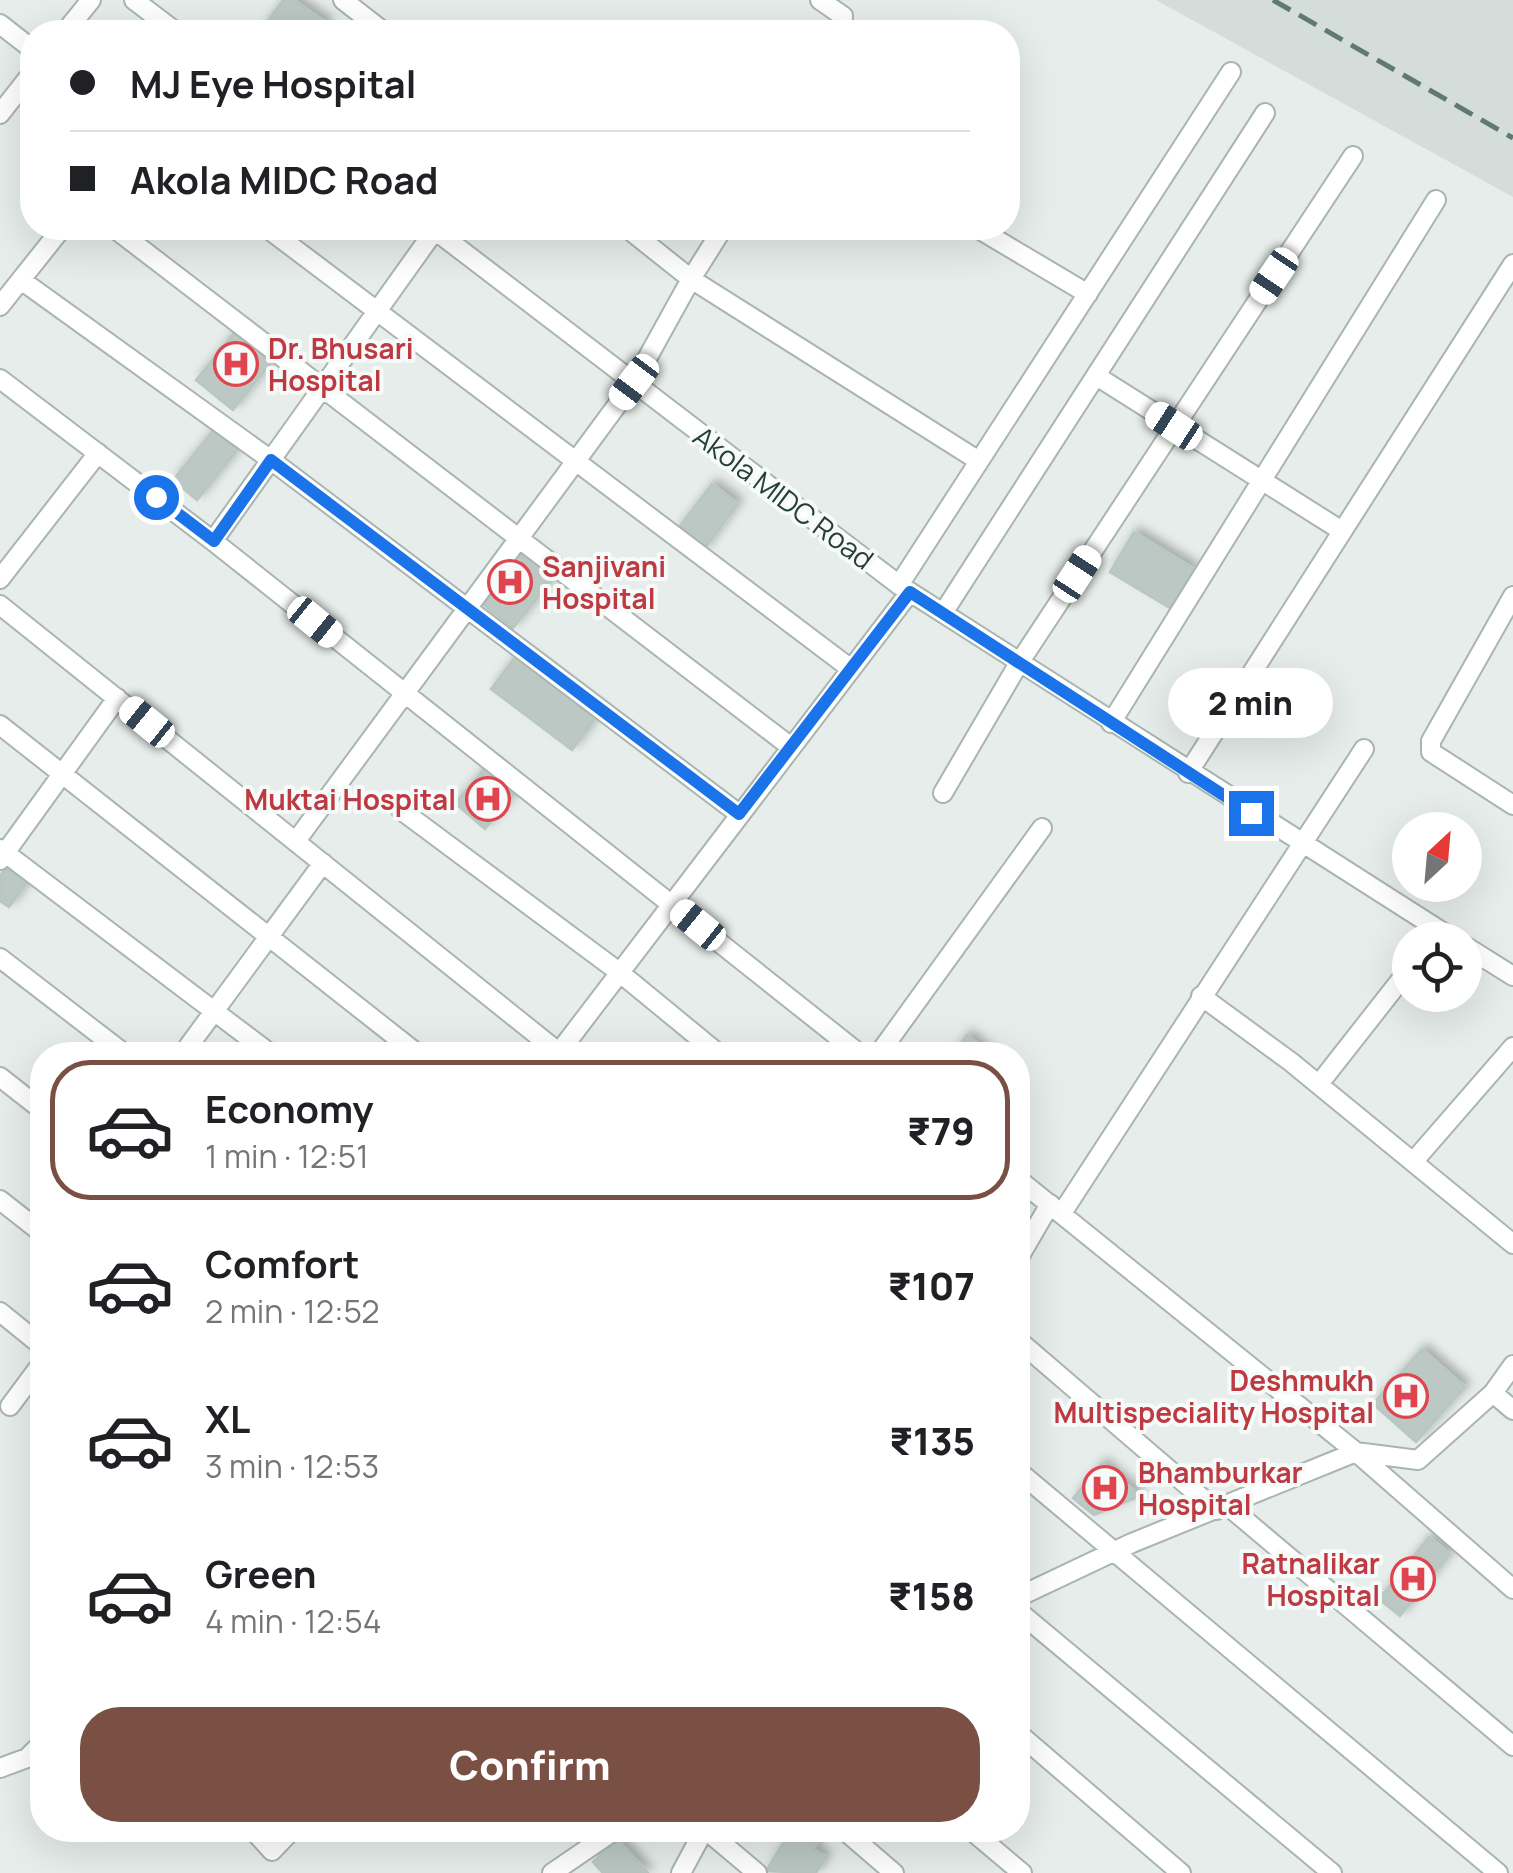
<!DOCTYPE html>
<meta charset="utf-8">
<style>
body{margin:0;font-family:Manrope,sans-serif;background:#f6f6f6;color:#202124;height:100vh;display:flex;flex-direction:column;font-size:38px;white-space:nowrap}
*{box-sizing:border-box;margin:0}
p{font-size:32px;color:#757577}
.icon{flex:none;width:55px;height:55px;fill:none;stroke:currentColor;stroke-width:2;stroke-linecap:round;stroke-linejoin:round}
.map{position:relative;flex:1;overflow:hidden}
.details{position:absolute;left:30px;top:1042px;width:1000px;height:800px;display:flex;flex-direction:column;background:#fff;border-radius:40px;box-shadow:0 10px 40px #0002}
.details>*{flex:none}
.banner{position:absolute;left:20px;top:20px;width:1000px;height:220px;border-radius:40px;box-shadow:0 10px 40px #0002;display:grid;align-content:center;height:220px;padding:0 50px;background:#fff}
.needle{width:65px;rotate:26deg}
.buttons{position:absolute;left:1392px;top:812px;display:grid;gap:20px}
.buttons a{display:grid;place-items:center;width:90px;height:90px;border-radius:50%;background:#fff;box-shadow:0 10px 40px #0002;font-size:50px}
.end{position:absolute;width:45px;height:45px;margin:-22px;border:12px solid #1a73e8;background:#fff;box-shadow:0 0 0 5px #fff}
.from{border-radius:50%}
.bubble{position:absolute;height:70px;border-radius:35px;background:#fff;box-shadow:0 10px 40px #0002;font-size:32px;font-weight:800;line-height:70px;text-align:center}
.car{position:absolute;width:30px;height:60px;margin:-30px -15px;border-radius:12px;box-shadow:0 0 8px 2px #0007;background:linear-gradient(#fff 24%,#345 0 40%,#fff 0 76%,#345 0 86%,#fff 0)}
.banner b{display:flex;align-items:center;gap:35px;height:95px;font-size:38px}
.banner b+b{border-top:2px solid #e0e0e0}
.banner i{width:25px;height:25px;background:#202124}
ul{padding:18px 0 0;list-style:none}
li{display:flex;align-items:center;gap:30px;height:140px;margin:0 20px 15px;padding:0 30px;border:5px solid transparent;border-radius:40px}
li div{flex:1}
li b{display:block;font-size:38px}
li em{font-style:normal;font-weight:800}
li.active{border-color:#7a5044}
li>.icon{width:90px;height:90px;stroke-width:1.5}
.button{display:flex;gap:20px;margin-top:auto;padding:20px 50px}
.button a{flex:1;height:115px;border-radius:40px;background:#7a5044;color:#fff;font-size:40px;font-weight:800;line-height:115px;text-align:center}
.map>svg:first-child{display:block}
.built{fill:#d4ddd9}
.building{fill:#bbc8c3;stroke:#b8c7c1;stroke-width:2.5;filter:url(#shadow)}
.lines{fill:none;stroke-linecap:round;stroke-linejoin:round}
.minor-casing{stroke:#a9b5b1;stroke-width:22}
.minor{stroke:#fff;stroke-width:18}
.rail{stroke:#617973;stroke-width:5;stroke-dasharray:20 10;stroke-linecap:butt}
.route{stroke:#1a73e8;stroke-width:12}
.labels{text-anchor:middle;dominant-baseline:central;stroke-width:8;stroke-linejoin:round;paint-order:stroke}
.health-label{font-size:28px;font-weight:bold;fill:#be3a42;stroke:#f6faf8;text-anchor:start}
.street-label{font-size:28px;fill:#263e38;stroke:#f6faf8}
</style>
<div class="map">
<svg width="1513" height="1873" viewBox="0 0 1513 1873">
<defs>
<filter id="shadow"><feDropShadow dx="5" dy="-5" stdDeviation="5" flood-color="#0004"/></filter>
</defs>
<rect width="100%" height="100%" fill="#e6edea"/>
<path class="built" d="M1156 0H1513V197Z"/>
<path class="building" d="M283 0H294L328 24 322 32H260Z
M238 328 275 358 233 410 196 380Z
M215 428 239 448 197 500 173 480Z
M712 484 738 504 703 551 676 531Z
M1134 532 1194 569 1170 608 1110 572Z
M525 547 558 573 513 628 480 602Z
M518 653 599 714 572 750 491 689Z
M486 767 516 792 485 829 455 803Z
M6 868 27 883 9 907 0 901V876Z
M967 1035 989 1053 987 1055H952Z
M1422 1349 1465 1387 1416 1442 1373 1404Z
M1102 1463 1140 1496 1094 1515 1073 1498Z
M1429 1537 1450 1554 1400 1616 1379 1599Z
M791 1830 823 1833 813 1849 826 1857 816 1873 766 1871Z
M617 1839 648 1873H603L593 1862Z"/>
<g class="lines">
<g class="minor-casing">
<path id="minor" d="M134 0 176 32
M343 0 384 32
M820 0 843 16 842 32
M0 24 32 49
M65 32 91 0
M0 114 32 73
M114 228 791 747
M267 228 851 669
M432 228 899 585 1455 940
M723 228 691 279 979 461
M977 228 1088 294
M21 280 271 460 739 814
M0 306 62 228
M1098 377 1342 531
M0 379 213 541 861 1055
M213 541 435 230
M0 579 98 453
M899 585 1231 72
M1513 596 1431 741V752L1513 805
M0 605 562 1055
M943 613 1265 113
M1111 723 1436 200
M0 725 419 1055
M1188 773 1513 264
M943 793 1019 663 1353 156
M401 810 619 972 720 1055
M296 841 634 382 691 279 627 228
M0 849 272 1055
M0 860 117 698
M1465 946 1513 976
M0 958 126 1055
M1201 996 1291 1062 1513 1244
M182 1055 323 863
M557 1055 910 592
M878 1055 1042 828
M0 1077 42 1110
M1319 1084 1410 968
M1413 1162 1513 1047
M1018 1179 1356 1452 1513 1589
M0 1200 42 1233
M1062 1213 1364 749
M1018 1259 1050 1204
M0 1312 42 1346
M1018 1340 1216 1510
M1493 1393 1513 1410
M10 1406 42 1363
M1018 1471 1498 1873
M1227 1505 1513 1746
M1018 1597 1132 1543 1356 1452 1418 1460 1493 1393 1513 1365
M1018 1611 1332 1873
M1018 1733 1181 1873
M0 1768 27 1758 42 1743
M253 1830 272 1851 292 1830
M706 1830 757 1873
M844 1830 894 1873
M971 1830 1022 1873
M552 1873 615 1830
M681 1873 704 1830"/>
</g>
<use href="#minor" class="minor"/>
<path class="rail" d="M1273 0 1513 138"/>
</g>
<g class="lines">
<path class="route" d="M156 497 214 541 271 460 739 814 910 592 1251 813"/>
</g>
<defs>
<g id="hospital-ring" transform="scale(2.25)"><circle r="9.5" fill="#f6faf8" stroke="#e0444e" stroke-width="1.5"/><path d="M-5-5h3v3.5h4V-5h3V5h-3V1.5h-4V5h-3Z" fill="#e0444e"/></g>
</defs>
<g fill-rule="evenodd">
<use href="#hospital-ring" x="236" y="364"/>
<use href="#hospital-ring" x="510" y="582"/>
<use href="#hospital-ring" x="488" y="799"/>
<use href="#hospital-ring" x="1406" y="1396"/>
<use href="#hospital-ring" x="1105" y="1488"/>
<use href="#hospital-ring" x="1413" y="1579"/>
</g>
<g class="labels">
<g class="health-label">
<text x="268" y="348">Dr. Bhusari<tspan x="268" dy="32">Hospital</tspan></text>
<text x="542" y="566">Sanjivani<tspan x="542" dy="32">Hospital</tspan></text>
<text x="456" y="799" text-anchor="end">Muktai Hospital</text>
<text x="1374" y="1380" text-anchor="end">Deshmukh<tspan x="1374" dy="32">Multispeciality Hospital</tspan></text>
<text x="1138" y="1472">Bhamburkar<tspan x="1138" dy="32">Hospital</tspan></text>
<text x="1380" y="1563" text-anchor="end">Ratnalikar<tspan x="1380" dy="32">Hospital</tspan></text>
</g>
<g class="street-label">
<text transform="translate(784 497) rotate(37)">Akola MIDC Road</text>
</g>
</g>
</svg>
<div class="buttons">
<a><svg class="needle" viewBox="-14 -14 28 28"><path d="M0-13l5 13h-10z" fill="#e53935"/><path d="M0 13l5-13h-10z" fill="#757577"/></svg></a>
<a><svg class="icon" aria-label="locate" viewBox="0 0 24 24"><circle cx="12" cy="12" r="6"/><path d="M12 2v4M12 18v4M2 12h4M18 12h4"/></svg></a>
</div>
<i class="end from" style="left:156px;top:497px"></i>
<i class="end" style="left:1251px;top:813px"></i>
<div class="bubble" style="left:1168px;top:668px;width:165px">2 min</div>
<i class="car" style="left:1274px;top:276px;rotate:214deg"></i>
<i class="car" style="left:634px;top:382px;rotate:217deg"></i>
<i class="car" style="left:1174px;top:426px;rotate:303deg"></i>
<i class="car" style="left:1077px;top:574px;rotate:33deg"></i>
<i class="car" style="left:315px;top:622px;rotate:129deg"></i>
<i class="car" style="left:147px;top:722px;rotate:309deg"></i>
<i class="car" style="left:698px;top:925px;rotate:309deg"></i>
<div class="banner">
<b><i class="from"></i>MJ Eye Hospital</b>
<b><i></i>Akola MIDC Road</b>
</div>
<section class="details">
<ul>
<li class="active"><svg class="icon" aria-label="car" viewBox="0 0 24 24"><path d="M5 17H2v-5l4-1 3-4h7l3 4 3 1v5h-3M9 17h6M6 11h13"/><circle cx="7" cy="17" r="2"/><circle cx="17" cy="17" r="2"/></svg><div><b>Economy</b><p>1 min · 12:51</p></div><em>₹79</em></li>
<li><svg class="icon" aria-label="car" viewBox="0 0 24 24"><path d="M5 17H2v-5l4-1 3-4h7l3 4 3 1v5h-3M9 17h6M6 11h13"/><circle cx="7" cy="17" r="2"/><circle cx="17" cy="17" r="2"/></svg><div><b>Comfort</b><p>2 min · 12:52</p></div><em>₹107</em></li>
<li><svg class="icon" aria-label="car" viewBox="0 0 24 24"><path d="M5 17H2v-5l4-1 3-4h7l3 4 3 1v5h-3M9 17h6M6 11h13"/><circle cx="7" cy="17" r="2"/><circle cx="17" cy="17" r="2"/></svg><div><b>XL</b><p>3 min · 12:53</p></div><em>₹135</em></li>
<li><svg class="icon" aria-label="car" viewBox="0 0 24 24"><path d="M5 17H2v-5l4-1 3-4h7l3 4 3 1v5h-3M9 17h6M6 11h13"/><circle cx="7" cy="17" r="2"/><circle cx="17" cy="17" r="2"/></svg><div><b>Green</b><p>4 min · 12:54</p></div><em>₹158</em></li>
</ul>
<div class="button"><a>Confirm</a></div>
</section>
</div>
